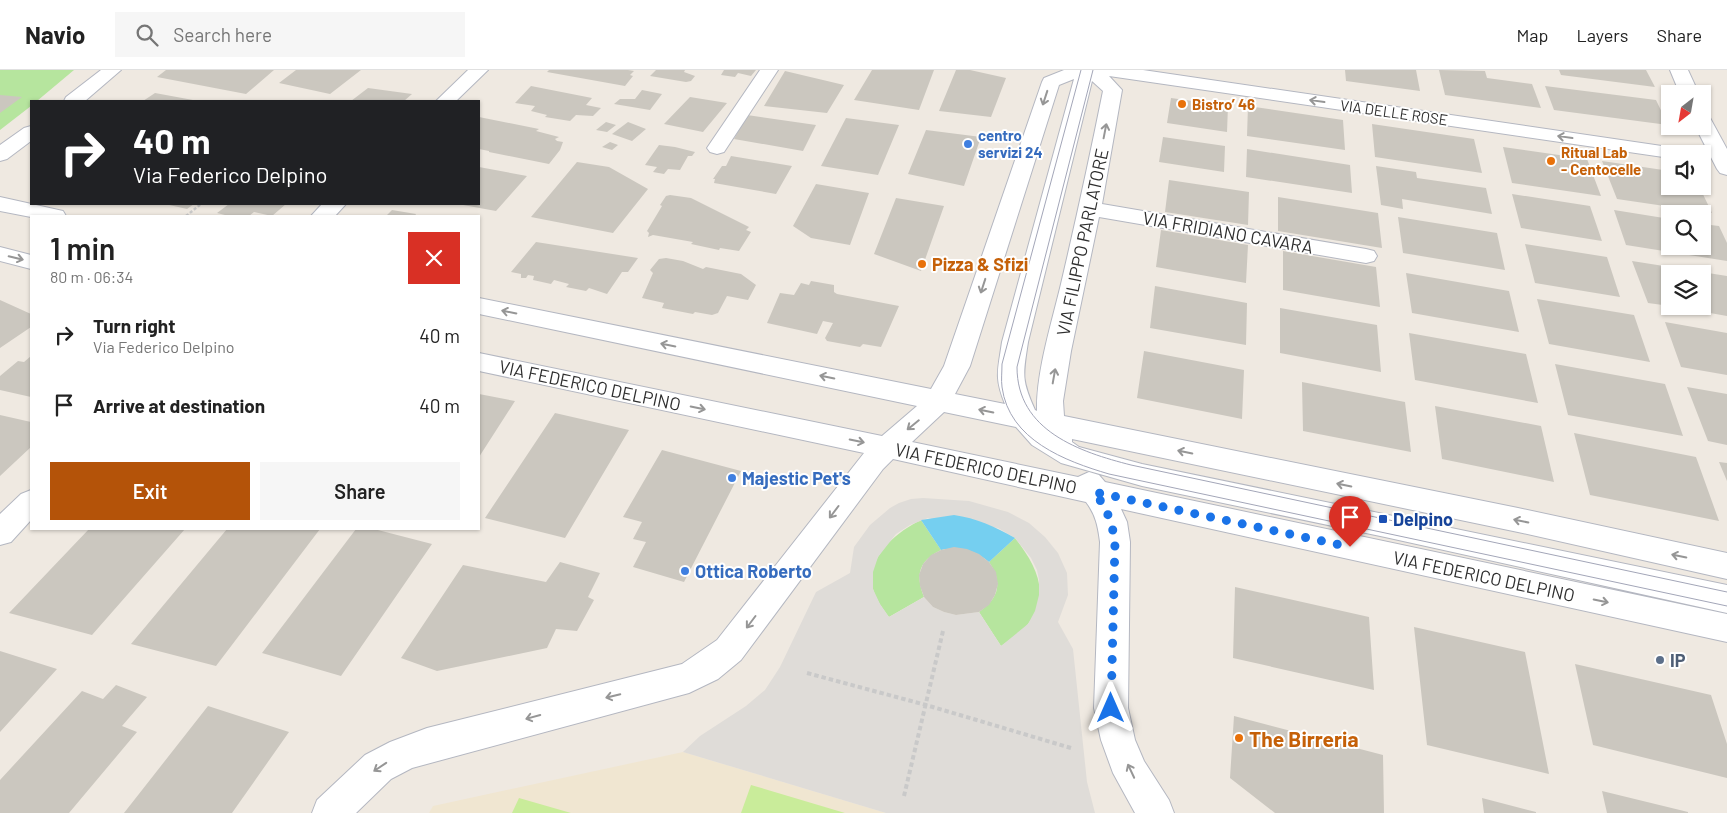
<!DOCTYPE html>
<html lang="en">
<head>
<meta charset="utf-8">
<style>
  body { margin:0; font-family:Barlow,sans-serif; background:#f6f6f6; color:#222; height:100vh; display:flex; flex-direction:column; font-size:19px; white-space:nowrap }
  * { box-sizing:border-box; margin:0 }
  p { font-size:16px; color:#767676 }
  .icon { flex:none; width:28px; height:28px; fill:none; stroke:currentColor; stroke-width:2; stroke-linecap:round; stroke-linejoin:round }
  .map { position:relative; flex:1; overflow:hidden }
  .drawer { position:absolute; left:30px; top:145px; width:450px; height:315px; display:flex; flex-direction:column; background:#fff; border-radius:0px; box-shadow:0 1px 4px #0004 }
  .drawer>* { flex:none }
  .hud { position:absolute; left:30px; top:30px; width:450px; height:105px; border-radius:0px; box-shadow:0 1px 4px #0004; background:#202124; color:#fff; overflow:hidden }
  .needle { width:32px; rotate:211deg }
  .tools { position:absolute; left:1661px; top:15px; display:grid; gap:10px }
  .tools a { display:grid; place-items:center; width:50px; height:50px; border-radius:0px; background:#fff; box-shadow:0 1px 4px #0004; font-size:25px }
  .pin { position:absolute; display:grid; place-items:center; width:42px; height:42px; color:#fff; margin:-51px -21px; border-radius:50% 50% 50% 0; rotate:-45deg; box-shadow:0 0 5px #0007 }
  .pin .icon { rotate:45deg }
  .me { position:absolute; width:55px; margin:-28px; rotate:0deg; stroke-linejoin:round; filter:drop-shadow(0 0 4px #0008) }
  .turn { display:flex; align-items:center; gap:18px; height:105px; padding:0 20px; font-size:22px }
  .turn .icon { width:65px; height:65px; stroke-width:2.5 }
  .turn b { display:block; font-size:35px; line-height:42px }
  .round { display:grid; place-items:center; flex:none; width:52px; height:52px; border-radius:0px; background:#f6f6f6 }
  .headline { display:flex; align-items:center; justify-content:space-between; height:85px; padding:0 20px }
  h1 { font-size:30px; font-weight:600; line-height:38px }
  .cta { display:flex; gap:10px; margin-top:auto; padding:10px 20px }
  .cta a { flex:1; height:58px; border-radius:0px; background:#b45309; color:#fff; font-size:20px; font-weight:600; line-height:58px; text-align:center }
  .cta a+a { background:#f6f6f6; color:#222 }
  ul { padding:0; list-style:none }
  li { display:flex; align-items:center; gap:15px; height:70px; padding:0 20px }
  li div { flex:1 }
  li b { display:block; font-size:19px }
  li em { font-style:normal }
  header { display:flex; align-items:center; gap:30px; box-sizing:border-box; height:70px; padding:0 25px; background:#fff; border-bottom:1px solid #e0e0e0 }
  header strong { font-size:24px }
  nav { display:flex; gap:28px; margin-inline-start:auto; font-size:18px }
  .search { width:350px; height:45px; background:#f6f6f6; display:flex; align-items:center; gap:12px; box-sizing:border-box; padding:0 18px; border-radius:0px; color:#767676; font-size:19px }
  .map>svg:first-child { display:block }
</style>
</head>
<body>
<header>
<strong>Navio</strong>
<div class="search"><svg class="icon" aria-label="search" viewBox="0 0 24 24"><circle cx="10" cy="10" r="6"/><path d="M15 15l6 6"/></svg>Search here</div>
<nav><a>Map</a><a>Layers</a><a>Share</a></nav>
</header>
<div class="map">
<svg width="1727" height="743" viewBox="0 0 1727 743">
  <rect width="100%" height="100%" fill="#efe9e1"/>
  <path fill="#f0e6d1" d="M683 682 886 743H429L433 736Z"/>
  <path fill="#b6e59e" d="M0 0H74L37 31H31V36L0 60Z
    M921 450 941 480C919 491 915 504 924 527L889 547C883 539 876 530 873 519 866 487 895 463 921 450Z
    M1015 468C1035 494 1052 523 1028 554 1021 563 1010 570 1001 576L979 542C999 528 1003 513 989 492Z"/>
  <path fill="#c9ec9a" d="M751 715 845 743H741Z
    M519 728 571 743H512Z"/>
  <path fill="#dfdcd8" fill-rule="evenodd" d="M923 428 969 431 1008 442 1029 453 1045 467 1058 483 1067 503 1068 525 1058 552 1073 579 1087 712 1095 743H886L683 682 700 666 746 636 765 620 780 597 816 522 850 503 854 477 870 455 890 438 899 433 911 429ZM928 448 998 458 1015 468 1031 488 1037 500 1039 510V525L1035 541 1028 554 1001 576 979 542 956 545 944 542 933 537 924 527 889 547 880 534 873 519V502L878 487 896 464 910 455Z"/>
  <path fill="#75cff0" d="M954 445C976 448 996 457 1015 468L989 492C974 480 961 476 941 480L921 450Z"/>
  <path fill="#cbc7bf" d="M166 0H274L246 24 157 7Z
    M296 0H361L330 24 279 13Z
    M549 0H628L634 1 630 5 633 6 625 16 547 2Z
    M656 0H685L684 2 695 6 691 11 686 12 650 6Z
    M724 0H756L751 6 738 3 735 7 721 5Z
    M872 0H934L919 40 854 30Z
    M956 0H970L1006 8 991 47 939 41Z
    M1345 0H1416L1420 21 1346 11Z
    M1439 0 1485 1 1487 8 1532 14 1541 38 1445 25Z
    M1559 0H1646L1655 17 1561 5Z
    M785 1 844 15 827 43 764 36Z
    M531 16 592 28 586 35 601 38 593 46 576 45 570 51 545 47 547 45 531 41 535 36 515 33Z
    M1545 16 1656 30 1668 55 1554 40Z
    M368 18 412 24 404 31H351Z
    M642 20 662 24 650 40 614 34 620 29H635Z
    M155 23 193 30V31H143Z
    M0 25 22 27 0 43Z
    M690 27 727 33 703 62 664 54Z
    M1171 28 1228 36 1227 62 1167 53Z
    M1248 36 1343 50 1345 80 1247 66Z
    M747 45 816 55 803 81 734 69Z
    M479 47 539 59 536 61 559 67 555 69 557 71 563 72 560 80 549 94 489 82V81L479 79Z
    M846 48 899 55 878 105 821 96Z
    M606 52 616 55 607 62 596 60Z
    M628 52 646 59 632 71 612 64Z
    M1372 54 1474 69 1482 103 1375 87Z
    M926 60 981 67 964 116 908 104Z
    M1163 67 1225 76 1224 102 1159 92Z
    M610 72 618 75 612 80 602 77Z
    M659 75 675 77 695 82 692 86H688L680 100 668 99 664 104 653 102 657 97 645 95Z
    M1503 77 1587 89 1601 126 1512 113Z
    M1247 79 1350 95 1352 123 1246 107Z
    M731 86 792 96 776 124 714 113 715 109H713L722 96H726Z
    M1602 91 1670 101V116H1699L1712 143 1617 129Z
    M577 92 609 97 648 119 613 163 531 147Z
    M1376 96 1416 102 1417 108 1486 118 1492 144 1402 129 1403 139 1381 135Z
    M479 97 527 106 496 141 463 135 479 134Z
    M1169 110 1249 122 1248 155 1165 142Z
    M816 114 869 123 850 175 811 168 793 156Z
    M1512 124 1590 136 1602 171 1521 158Z
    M670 125 691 128 749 157 746 160 751 162 739 181 720 178 719 180 691 174 693 172 653 165 648 167 649 163 647 161 662 136 660 135 666 126Z
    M1278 127 1378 143 1382 178 1278 161Z
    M896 128 944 136 921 201 874 184Z
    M165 134H194L187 139Z
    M229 134H286L272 146 254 142 249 146H229L217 143Z
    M392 140 416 144 415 146H386Z
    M1614 140 1670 149V176H1702V154L1719 156 1727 173V191L1626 175Z
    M1398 147 1497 163 1505 200 1403 183Z
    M1161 160 1248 175 1246 213 1156 197Z
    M536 172 638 188 628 202H622L607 224 589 218 586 221 566 217 569 214 554 210 551 214 533 210 534 206 528 205 526 208H521V204L511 202Z
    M1525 174 1607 187 1620 227 1535 213Z
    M1283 181 1376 197 1380 237 1283 220Z
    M666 188 683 191 703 199 706 197 741 204 756 215 748 230 727 226 718 243 712 245 695 242 693 244 662 238 664 233 642 228 653 203 650 200 659 189Z
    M1632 191 1727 206V246L1676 237 1702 236V204H1670V236L1648 233Z
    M1406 203 1509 221 1519 262 1412 243Z
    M811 211 834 215V222L837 224 899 236 881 277 863 274 860 277 827 271 825 268 833 253 823 251 817 264 767 253 780 223 794 225 801 213 809 215Z
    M1155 216 1247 233 1246 275 1150 258Z
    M1537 229 1634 245 1650 292 1549 274Z
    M0 230 31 244V257L0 278Z
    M1280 238 1377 255 1381 302 1280 283Z
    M1665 252 1727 263V305L1681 297Z
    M1409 263 1526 284 1538 333 1415 310Z
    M1144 281 1244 300 1242 349 1137 328Z
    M31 286V327L0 320V306L18 291 24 292Z
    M1555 294 1665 314 1683 366 1568 345Z
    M1302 312 1405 332 1411 382 1303 361Z
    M1687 317 1727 324V375L1708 371Z
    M479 324 515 331 479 387Z
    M1435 336 1541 356 1554 412 1442 389Z
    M555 343 629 360 565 468 485 448Z
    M0 345 31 352V377L0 406Z
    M1574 363 1696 387 1719 451 1590 425Z
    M662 380 741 401 684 512 633 497 646 472 633 469 642 452 623 447Z
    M1719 392 1727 393V411Z
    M89 459H185L92 565 9 543Z
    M227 459H320L216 596 131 574Z
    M356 459H374L432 474 341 606 262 583Z
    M954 477 967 479 979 484 989 492 996 502 998 514 995 525 989 535 979 542 956 545 944 542 933 537 924 527 920 516 919 505 923 494 931 485 941 480Z
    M560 492 600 503 588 527 594 530 577 561 556 559 547 578 437 601 401 588 463 495 546 512Z
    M1235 517 1369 547 1374 620 1233 588Z
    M1414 557 1525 582 1549 704 1427 675Z
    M0 581 57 599 0 662Z
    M1575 594 1711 625 1727 674V708L1593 675Z
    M116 615 147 627 122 656 137 662 69 743H0V710L82 621 103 629Z
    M208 636 289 662 232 743H124Z
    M1234 646 1383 685 1384 743H1275L1230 708Z
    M1602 721 1688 742V743H1607Z
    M1482 728 1536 742V743H1484Z"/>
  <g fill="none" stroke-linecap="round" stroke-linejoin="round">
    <defs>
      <path id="minor" d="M101 0H121L85 31H64L66 27Z
        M468 0H488L456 31H436Z
        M760 0H778L724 82 717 84 710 82 707 78Z
        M1064 0H1143L1689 80 1692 84H1670V88L1109 6 1122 20 1102 134 1366 179 1374 181 1377 186 1374 191 1366 193 1099 147 1071 281 1063 331 1064 346 1518 438 1727 483V509L1518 462 1072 369V372L1079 377 1142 394 1727 515V543L1385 467 1142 416 1061 393 1032 375 1016 357 944 342 912 372 1078 407 1089 402 1099 405 1105 412 1727 544V572L1121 439 1127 452 1130 472 1128 638 1135 670 1144 691 1169 730 1174 743H1135L1113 703 1101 670 1094 638 1100 472C1098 457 1096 445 1086 432L893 389 883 399 741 590 718 609 689 623 412 698 391 709 356 743H312L317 730 365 685 390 672 427 658 682 594 717 570 864 383 479 301V283L882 366 917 336 479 244V228L931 319 944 296 1042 12 1044 8ZM1074 9 1002 272C998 300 994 307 1005 334L955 324 970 296 1059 15ZM1092 11 1103 21C1090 86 1076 150 1061 214 1052 252 1036 302 1037 341L1035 340C1021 309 1023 305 1028 272Z
        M1670 0H1688L1699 24H1680Z
        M1702 44 1709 46 1727 79V105L1720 103 1717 99 1695 56H1702Z
        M31 56V71L7 89 0 91V75L24 58Z
        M0 127 63 141 66 146 31 147 0 141Z
        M322 134H346L335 146H311Z
        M0 177 31 185V199L0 191Z
        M31 420V450L11 472 0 475V444L21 424Z"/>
    </defs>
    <use href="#minor" stroke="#b4b7c1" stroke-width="2"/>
    <path stroke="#c9c9c9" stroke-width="2.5" stroke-dasharray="3 2" stroke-linecap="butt" d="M186 146 201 134"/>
    <path stroke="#c9c9c9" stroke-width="4" stroke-dasharray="4.5 3" stroke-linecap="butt" d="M807 603 926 635 1071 678
      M904 726 943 561"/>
    <use href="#minor" fill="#fff" fill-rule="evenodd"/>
    <path stroke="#a3a6b8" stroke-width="1" d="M1081 0 1002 294C1002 302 1001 310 1002 317 1009 370 1065 391 1109 404L1727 536
      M1093 0 1017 297C1017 361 1080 382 1131 395L1727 522"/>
  </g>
  <defs><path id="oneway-shaft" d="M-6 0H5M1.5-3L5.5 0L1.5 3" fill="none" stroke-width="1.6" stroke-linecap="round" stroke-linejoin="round" transform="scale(1.25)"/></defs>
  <g stroke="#969696">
    <use href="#oneway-shaft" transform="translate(1045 28) rotate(108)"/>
    <use href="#oneway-shaft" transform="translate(1317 31) rotate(-172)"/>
    <use href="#oneway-shaft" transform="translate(1105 61) rotate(-79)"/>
    <use href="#oneway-shaft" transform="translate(1565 67) rotate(-172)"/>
    <use href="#oneway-shaft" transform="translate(16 188) rotate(13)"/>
    <use href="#oneway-shaft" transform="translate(983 216) rotate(108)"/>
    <use href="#oneway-shaft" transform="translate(509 242) rotate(-169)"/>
    <use href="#oneway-shaft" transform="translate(668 275) rotate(-169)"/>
    <use href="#oneway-shaft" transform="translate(1054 306) rotate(-80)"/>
    <use href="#oneway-shaft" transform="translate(827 307) rotate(-168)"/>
    <use href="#oneway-shaft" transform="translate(698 338) rotate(12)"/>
    <use href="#oneway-shaft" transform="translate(986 341) rotate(-168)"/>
    <use href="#oneway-shaft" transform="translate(913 355) rotate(141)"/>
    <use href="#oneway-shaft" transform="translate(857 371) rotate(12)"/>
    <use href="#oneway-shaft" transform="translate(1185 382) rotate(-168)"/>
    <use href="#oneway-shaft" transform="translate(1344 415) rotate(-168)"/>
    <use href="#oneway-shaft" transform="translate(834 442) rotate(127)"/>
    <use href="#oneway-shaft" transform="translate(1521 451) rotate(-168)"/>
    <use href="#oneway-shaft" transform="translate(1679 486) rotate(-168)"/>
    <use href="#oneway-shaft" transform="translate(1601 531) rotate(12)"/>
    <use href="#oneway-shaft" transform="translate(751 552) rotate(127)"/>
    <use href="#oneway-shaft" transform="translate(613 626) rotate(166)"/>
    <use href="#oneway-shaft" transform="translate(533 647) rotate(165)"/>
    <use href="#oneway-shaft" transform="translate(380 697) rotate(146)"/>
    <use href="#oneway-shaft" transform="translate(1131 701) rotate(-115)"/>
  </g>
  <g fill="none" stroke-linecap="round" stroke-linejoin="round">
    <path stroke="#1a73e8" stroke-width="9" stroke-dasharray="0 16.2" d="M1111 638 1115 472C1112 452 1107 438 1094 422L1350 477"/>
  </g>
  <g fill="#e8710a" stroke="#fff" stroke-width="2">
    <circle cx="1182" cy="34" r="5"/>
    <circle cx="1551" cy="91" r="5"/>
    <circle cx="922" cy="194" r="5"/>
    <circle cx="1239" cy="668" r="5"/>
  </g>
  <g fill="#3f7fe0" stroke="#fff" stroke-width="2">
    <circle cx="968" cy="74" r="5"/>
    <circle cx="732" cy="408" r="5"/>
    <circle cx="685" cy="501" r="5"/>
  </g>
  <rect fill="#1a4fb4" stroke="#fff" stroke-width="2" x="1378" y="444" width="10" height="10" rx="2.5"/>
  <circle fill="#5c6f8a" stroke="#fff" stroke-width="2" cx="1660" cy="590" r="5"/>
  <g text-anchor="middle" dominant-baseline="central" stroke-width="4" stroke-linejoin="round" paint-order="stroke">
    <g font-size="15" font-weight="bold" fill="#c56008" stroke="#fff" text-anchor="start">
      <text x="1192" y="34">Bistro’ 46</text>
      <text x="1561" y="82">Ritual Lab<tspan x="1561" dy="17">- Centocelle</tspan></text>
    </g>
    <g font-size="15" fill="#2e2e2e" stroke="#fff">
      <text transform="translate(1394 42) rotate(8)">VIA DELLE ROSE</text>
    </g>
    <g font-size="15" font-weight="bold" fill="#366cbe" stroke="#fff" text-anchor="start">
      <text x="978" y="65">centro<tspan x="978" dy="17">servizi 24</tspan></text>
    </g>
    <g font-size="18" fill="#2e2e2e" stroke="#fff">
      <text transform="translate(1228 162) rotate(10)">VIA FRIDIANO CAVARA</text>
      <text transform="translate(1082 172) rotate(-78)">VIA FILIPPO PARLATORE</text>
      <text transform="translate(590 315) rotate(12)">VIA FEDERICO DELPINO</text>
      <text transform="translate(986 398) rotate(12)">VIA FEDERICO DELPINO</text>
      <text transform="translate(1484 506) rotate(12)">VIA FEDERICO DELPINO</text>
    </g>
    <g font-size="18" font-weight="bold" fill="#c56008" stroke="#fff" text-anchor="start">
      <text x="932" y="194">Pizza &amp; Sfizi</text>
    </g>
    <g font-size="18" font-weight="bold" fill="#366cbe" stroke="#fff" text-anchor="start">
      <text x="742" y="408">Majestic Pet's</text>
      <text x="695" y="501">Ottica Roberto</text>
    </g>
    <g font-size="18" font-weight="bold" fill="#164399" stroke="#fff" text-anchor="start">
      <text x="1393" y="449">Delpino</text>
    </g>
    <g font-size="18" font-weight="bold" fill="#4e5e75" stroke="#fff" text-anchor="start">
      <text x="1670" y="590">IP</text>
    </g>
    <g font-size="21" font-weight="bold" fill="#c56008" stroke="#fff" text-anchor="start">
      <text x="1249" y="668">The Birreria</text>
    </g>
  </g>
</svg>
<div class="tools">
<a><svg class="needle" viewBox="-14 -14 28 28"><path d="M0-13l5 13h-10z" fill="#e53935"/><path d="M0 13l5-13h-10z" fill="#767676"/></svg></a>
<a><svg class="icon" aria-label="sound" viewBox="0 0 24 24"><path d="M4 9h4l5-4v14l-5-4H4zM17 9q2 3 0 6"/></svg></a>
<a><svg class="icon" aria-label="search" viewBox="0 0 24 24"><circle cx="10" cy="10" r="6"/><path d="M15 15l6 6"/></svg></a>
<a><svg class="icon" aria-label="layers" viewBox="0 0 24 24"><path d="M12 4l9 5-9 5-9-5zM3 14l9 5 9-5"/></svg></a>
</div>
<div class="pin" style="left:1350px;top:477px;background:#d93025"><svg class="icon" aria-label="arrive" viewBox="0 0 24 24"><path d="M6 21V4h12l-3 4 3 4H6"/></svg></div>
<svg class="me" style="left:1111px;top:638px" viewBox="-20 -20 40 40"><path d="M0-17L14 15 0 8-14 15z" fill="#1a73e8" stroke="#fff" stroke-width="4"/></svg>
<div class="hud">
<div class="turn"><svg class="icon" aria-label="right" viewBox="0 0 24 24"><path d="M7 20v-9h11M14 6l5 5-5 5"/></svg><div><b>40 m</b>Via Federico Delpino</div></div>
</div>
<section class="drawer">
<div class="headline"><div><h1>1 min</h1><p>80 m · 06:34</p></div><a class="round" style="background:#d93025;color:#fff"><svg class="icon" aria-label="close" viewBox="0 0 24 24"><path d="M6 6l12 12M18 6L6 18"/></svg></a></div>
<ul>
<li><svg class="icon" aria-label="right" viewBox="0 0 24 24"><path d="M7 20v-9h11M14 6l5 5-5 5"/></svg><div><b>Turn right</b><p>Via Federico Delpino</p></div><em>40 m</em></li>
<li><svg class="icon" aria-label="arrive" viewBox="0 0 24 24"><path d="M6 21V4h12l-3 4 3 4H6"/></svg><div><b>Arrive at destination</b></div><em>40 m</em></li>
</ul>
<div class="cta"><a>Exit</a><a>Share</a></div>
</section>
</div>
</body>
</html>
